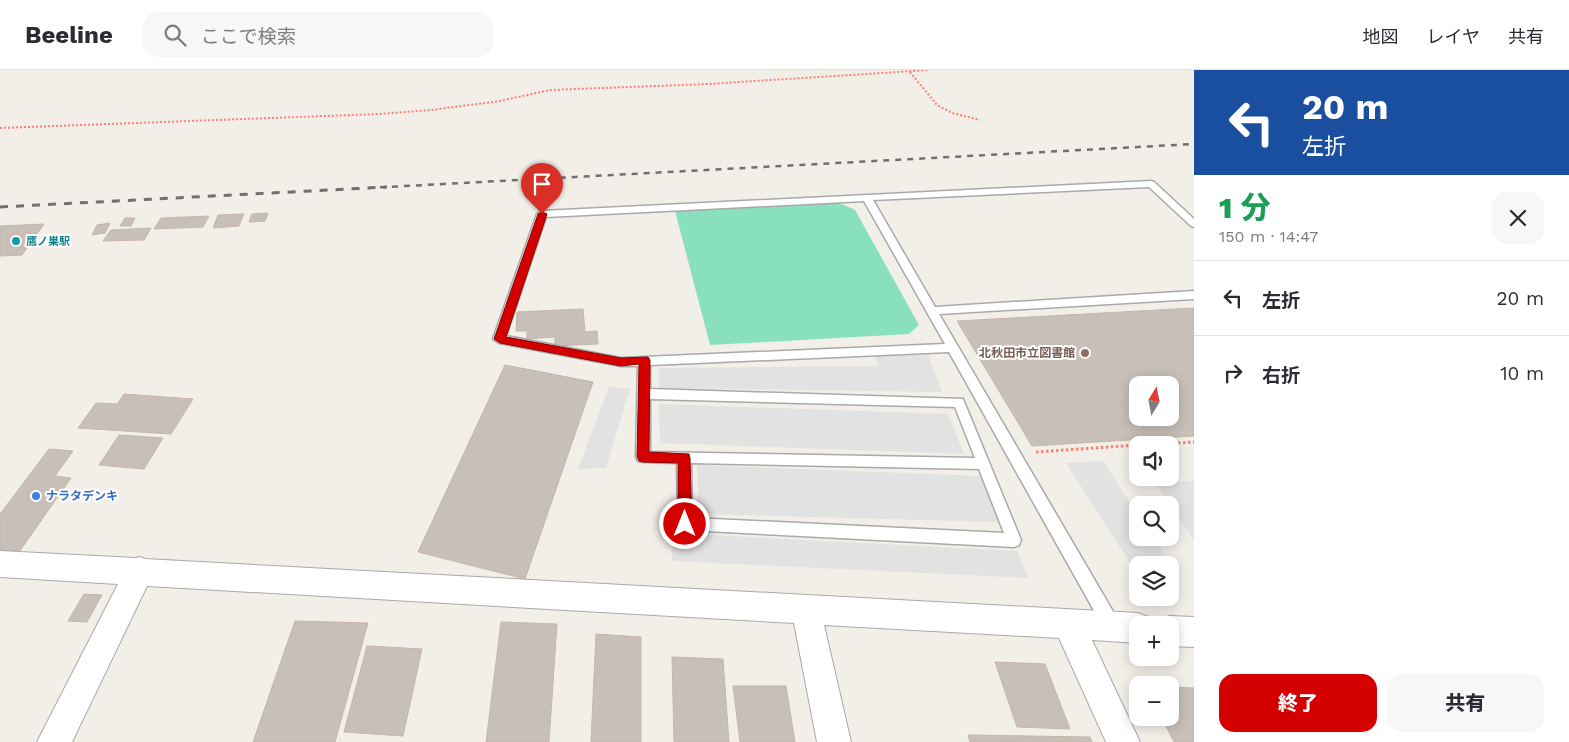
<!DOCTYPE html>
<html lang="ja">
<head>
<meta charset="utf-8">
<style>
  body { margin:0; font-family:"Work Sans","Noto Sans JP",sans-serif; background:#f7f7f7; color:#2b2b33; height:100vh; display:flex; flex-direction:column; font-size:19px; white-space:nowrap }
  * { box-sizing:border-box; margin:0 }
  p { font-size:16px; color:#7c7c81 }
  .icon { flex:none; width:28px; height:28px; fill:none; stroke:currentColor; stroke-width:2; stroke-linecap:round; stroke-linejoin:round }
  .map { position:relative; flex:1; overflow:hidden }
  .drawer { display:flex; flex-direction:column; background:#fff; width:375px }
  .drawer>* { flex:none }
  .guide { background:#1a4fa0; color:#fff; overflow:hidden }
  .needle { width:32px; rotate:10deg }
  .controls { position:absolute; left:1129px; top:306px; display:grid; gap:10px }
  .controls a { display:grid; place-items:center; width:50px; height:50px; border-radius:10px; background:#fff; box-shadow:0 2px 12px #0003; font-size:25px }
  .pin { position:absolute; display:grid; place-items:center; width:42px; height:42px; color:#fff; margin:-51px -21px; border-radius:50% 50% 50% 0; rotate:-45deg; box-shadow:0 0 5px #0007 }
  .pin .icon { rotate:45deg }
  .me { position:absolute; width:55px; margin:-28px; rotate:0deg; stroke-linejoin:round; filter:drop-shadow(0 0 4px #0008) }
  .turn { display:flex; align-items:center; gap:18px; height:105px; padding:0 25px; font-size:22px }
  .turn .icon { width:65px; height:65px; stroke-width:2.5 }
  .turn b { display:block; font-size:35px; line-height:42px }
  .round { display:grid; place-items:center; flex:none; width:52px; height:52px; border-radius:15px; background:#f7f7f7 }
  .head { display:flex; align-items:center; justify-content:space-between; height:85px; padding:0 25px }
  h1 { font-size:30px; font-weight:800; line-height:38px; color:#1e9e55 }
  .button { display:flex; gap:10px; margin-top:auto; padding:10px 25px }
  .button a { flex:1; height:58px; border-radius:15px; background:#d40000; color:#fff; font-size:20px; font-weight:800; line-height:58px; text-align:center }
  .button a+a { background:#f7f7f7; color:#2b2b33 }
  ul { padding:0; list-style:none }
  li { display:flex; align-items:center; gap:15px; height:75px; padding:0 25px; border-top:1px solid #e1e1e2 }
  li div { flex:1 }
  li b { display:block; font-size:19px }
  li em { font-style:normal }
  header { display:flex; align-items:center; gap:30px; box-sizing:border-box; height:70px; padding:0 25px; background:#fff; border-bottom:1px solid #e1e1e2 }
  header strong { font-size:24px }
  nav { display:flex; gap:28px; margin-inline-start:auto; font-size:18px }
  .search { width:350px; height:45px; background:#f7f7f7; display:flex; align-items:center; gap:12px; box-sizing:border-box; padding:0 18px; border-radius:15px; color:#7c7c81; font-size:19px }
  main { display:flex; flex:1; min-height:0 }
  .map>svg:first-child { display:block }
</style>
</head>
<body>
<header>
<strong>Beeline</strong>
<div class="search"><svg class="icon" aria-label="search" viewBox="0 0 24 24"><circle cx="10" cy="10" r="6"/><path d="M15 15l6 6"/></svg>ここで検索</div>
<nav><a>地図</a><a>レイヤ</a><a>共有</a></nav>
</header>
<main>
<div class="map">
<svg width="1194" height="672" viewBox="0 0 1194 672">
  <rect width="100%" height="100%" fill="#f2efe9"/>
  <path fill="#88e0be" d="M839 133 855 140 919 255 909 264 710 275 675 141Z"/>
  <path fill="#e2e2e2" d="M928 285 942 322 659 318V298L878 296 875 286Z
    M609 317 630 318 606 398 578 399Z
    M659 334 948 344 964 384 660 373Z
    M1103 391 1137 443 1138 468H1154L1171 494 1132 496 1066 393Z
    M697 395 982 406 999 452 699 444Z
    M1194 411V470L1155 413Z
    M673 463 1017 481 1028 508 672 491Z"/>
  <path fill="#c7bfb8" stroke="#c4b6ab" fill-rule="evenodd" d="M268 143 265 151 249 152 252 144Z
    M244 144 239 156 213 158 218 145Z
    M209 146 203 157 154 159 161 148Z
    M125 148H135L131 156H120Z
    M110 153 105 163 92 165 97 155Z
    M44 154 22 185 0 186V156Z
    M151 158 144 170 103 171 111 160Z
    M1194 238V366L1032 376 957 251ZM1138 315H1170V348H1138Z
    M583 239 585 262 597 261 598 274 555 276V267L527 269V261H516L517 242Z
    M505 295 593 312 525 509 418 482Z
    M124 324 193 329 171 364 78 358 96 333 117 334Z
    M119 365 163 368 144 399 99 395Z
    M49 379 73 381 55 406 71 408 17 485 0 484V444Z
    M84 524 102 525 87 552 68 551Z
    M295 551 368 553 335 672H253Z
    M501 552 557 554 549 672H486Z
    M596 564 641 567V672H591Z
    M367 576 422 579 403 666 344 662Z
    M672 587 723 589 729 672H674Z
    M995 592 1045 594 1070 659 1017 657Z
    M733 616H786L795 672H740Z
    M1170 617 1194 618V672H1174L1162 648H1170Z
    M968 665 1090 667 1092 672H970Z"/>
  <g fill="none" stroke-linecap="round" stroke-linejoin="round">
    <defs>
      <path id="service" d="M1151 111 1154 112 1194 149V157L1191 156 1149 117 873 130 935 237 1194 221V229L939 244 1118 550 1120 556 1118 562 1112 564 1106 562 949 282 650 295V319L963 329 1021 470 1019 475 1014 477 685 460 680 459 678 454 677 393 643 392 638 391 636 387 638 296H621L499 273 493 269 537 144 542 141ZM864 131 945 274 621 288 506 266 546 147ZM650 329 955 337 975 388 650 382ZM691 393 979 399 1004 463 692 448Z"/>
      <path id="minor" d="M0 481 136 488 140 487 145 489 1138 543 1149 547 1152 555H1138V573L1092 570 1140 672H1106L1059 568 824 555 851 672H817L794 553 147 516 72 672H37L118 514 0 507Z
        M1170 546 1194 547V577L1170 576V555H1157L1159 550Z"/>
    </defs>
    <use href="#service" stroke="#a9a9a9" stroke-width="3"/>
    <use href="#minor" stroke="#a9a9a9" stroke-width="2"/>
    <path stroke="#fa8072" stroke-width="2" stroke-dasharray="2 2" stroke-linecap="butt" d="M910 2 937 35 952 43 980 50
      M0 58 379 44 431 40 500 31 550 20 708 14 929 0"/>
    <path stroke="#fa8072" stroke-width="3" stroke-dasharray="2.5 2.5" stroke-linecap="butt" d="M1143 375 1194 372
      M1036 382 1138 375"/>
    <use href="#service" fill="#fff" fill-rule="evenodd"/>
    <use href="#minor" fill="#fff" fill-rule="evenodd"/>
    <path stroke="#707070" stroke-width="2.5" stroke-dasharray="6 6" stroke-linecap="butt" d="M368 118 1194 74"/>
    <path stroke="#707070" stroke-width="3" stroke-dasharray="8 8" stroke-linecap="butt" d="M0 137 387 117"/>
  </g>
  <path fill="#d40000" stroke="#8a0000" d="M542 142 547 144 506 267 621 288 648 287 650 290 649 382 689 384 690 388 692 454 690 458 685 460 680 458 678 454V393L643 392 639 391 637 387 639 294 621 296 500 273 494 269 538 144Z"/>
  <circle fill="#0f9aa8" stroke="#fff" stroke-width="2" cx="16" cy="171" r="5"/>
  <circle fill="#8d6e63" stroke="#fff" stroke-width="2" cx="1085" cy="283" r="5"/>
  <circle fill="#3f7fe0" stroke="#fff" stroke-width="2" cx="36" cy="426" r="5"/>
  <g text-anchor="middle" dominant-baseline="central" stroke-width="4" stroke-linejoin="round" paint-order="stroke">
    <g font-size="11" font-weight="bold" fill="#0d838f" stroke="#fff" text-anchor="start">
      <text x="26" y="171">鷹ノ巣駅</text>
    </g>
    <g font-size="12" font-weight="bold" fill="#785e54" stroke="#fff" text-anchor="end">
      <text x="1075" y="283">北秋田市立図書館</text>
    </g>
    <g font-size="12" font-weight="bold" fill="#366cbe" stroke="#fff" text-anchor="start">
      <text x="46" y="426">ナラタデンキ</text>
    </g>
  </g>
</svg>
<div class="controls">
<a><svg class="needle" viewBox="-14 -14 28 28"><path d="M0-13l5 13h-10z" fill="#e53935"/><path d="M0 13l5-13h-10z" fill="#7c7c81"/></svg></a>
<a><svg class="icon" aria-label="sound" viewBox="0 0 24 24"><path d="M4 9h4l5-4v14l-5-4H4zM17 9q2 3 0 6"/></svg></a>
<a><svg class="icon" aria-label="search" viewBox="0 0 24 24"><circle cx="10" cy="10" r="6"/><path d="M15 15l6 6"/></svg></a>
<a><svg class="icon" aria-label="layers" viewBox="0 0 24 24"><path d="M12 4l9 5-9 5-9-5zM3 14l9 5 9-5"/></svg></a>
<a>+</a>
<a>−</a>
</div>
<div class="pin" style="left:542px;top:144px;background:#d93025"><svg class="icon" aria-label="arrive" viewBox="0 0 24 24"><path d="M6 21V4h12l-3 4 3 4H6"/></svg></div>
<svg class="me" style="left:685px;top:454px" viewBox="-20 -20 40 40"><circle r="17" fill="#d40000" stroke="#fff" stroke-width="3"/><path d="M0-11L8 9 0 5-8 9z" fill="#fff"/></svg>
</div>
<section class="drawer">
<div class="guide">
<div class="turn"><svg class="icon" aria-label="left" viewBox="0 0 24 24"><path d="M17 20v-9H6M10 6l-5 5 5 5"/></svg><div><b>20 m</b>左折</div></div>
</div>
<div class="head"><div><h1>1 分</h1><p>150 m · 14:47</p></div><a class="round"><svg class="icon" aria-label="close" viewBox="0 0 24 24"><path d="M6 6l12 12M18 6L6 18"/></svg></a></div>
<ul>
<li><svg class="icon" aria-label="left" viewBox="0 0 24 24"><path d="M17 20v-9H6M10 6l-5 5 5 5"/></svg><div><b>左折</b></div><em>20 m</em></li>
<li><svg class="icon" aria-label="right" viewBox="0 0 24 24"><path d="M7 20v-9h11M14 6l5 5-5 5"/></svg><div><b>右折</b></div><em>10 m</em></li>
</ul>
<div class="button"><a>終了</a><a>共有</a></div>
</section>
</main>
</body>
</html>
